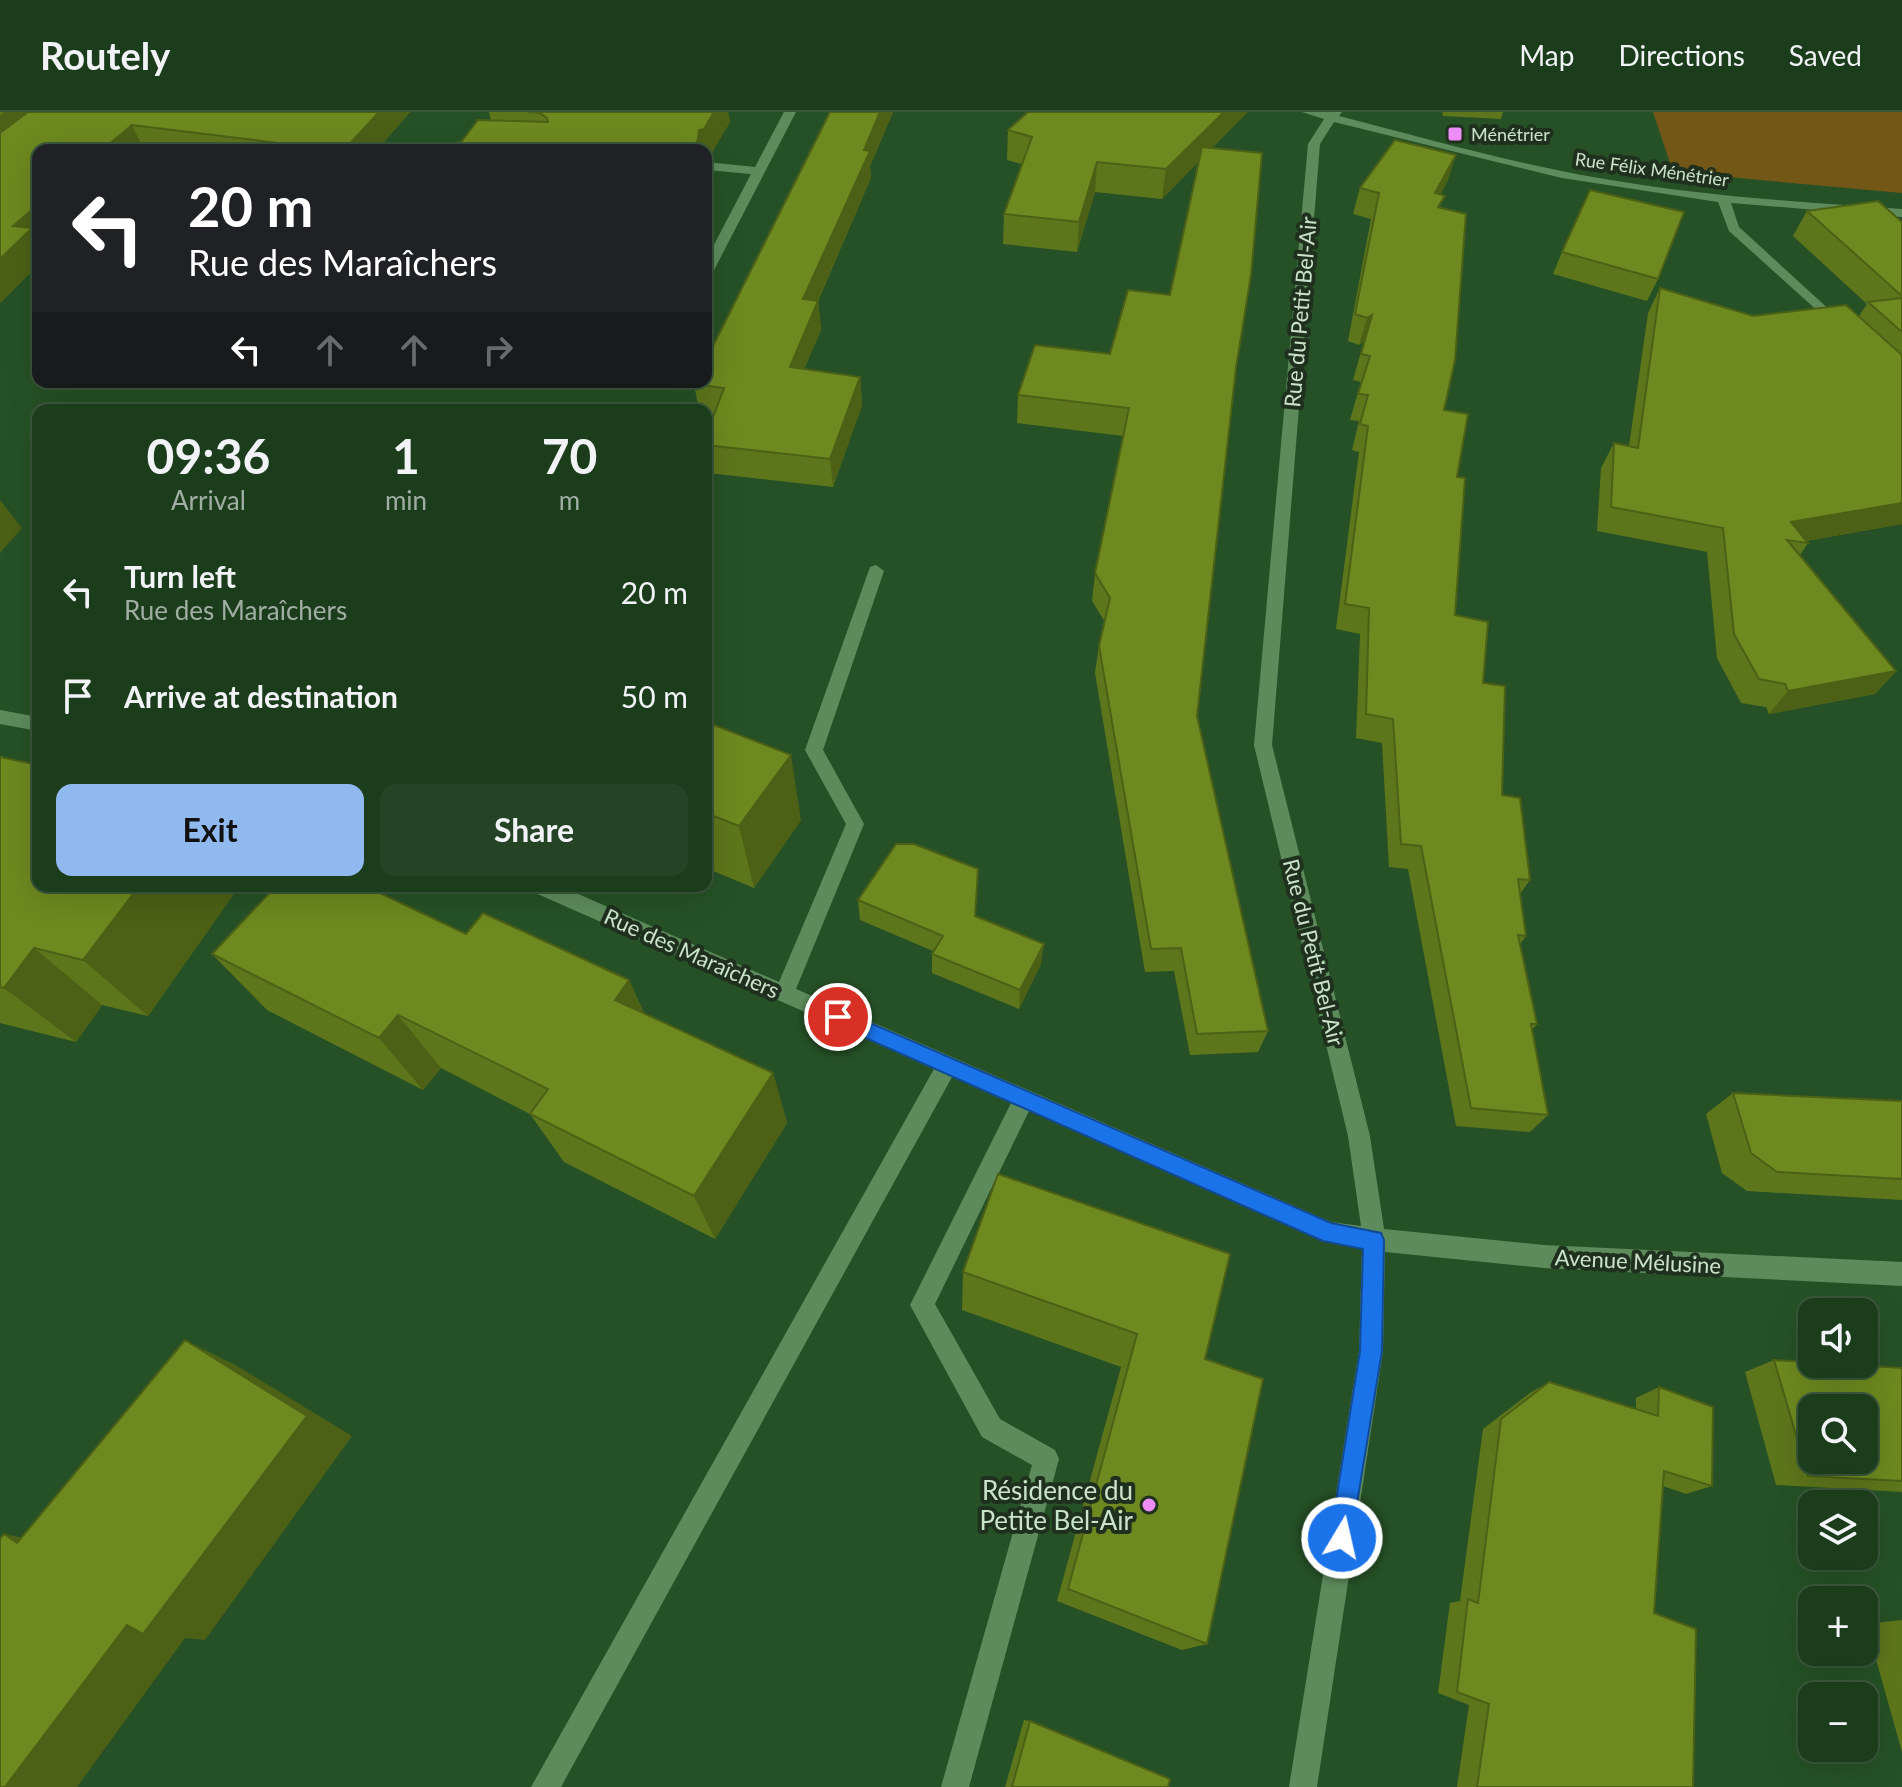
<!DOCTYPE html>
<html lang="en">
<head>
<meta charset="utf-8">
<style>
  body { margin:0; font-family:Lato,sans-serif; background:#254425; color:#f1f3f6; height:100vh; display:flex; flex-direction:column; font-size:30px; white-space:nowrap }
  * { box-sizing:border-box; margin:0 }
  p { font-size:26px; color:#a0aea3 }
  .icon { flex:none; width:44px; height:44px; fill:none; stroke:currentColor; stroke-width:2; stroke-linecap:round; stroke-linejoin:round }
  .map { position:relative; flex:1; overflow:hidden }
  .panel { position:absolute; left:32px; top:292px; width:680px; height:488px; display:flex; flex-direction:column; background:#1c3d1c; border-radius:16px; box-shadow:0 8px 32px #0002,0 0 0 2px #3a563b }
  .panel>* { flex:none }
  .banner { position:absolute; left:32px; top:32px; width:680px; height:244px; border-radius:16px; box-shadow:0 8px 32px #0002,0 0 0 2px #3a563b; background:#202124; color:#fff; overflow:hidden }
  .tools { position:absolute; left:1798px; top:1186px; display:grid; gap:16px }
  .tools a { display:grid; place-items:center; width:80px; height:80px; border-radius:16px; background:#1c3d1c; box-shadow:0 8px 32px #0002,0 0 0 2px #3a563b; font-size:40px }
  .pin { position:absolute; display:grid; place-items:center; width:68px; height:68px; color:#fff; margin:-34px; border:4px solid #fff; border-radius:50%; box-shadow:0 2px 8px #0007 }
  .me { position:absolute; width:88px; margin:-44px; rotate:9deg; stroke-linejoin:round; filter:drop-shadow(0 0 6px #0008) }
  .turn { display:flex; align-items:center; gap:28px; height:168px; padding:0 24px; font-size:36px }
  .turn .icon { width:104px; height:104px; stroke-width:2.5 }
  .turn b { display:block; font-size:56px; line-height:68px }
  .lanes { display:flex; align-items:center; height:76px; padding:0 24px; background:#0003; justify-content:center; gap:40px; direction:ltr }
  .lanes .off { opacity:.35 }
  .eta { display:flex; justify-content:space-evenly; align-items:center; height:136px; text-align:center }
  .eta b { font-size:48px; font-weight:700; line-height:56px }
  .action { display:flex; gap:16px; margin-top:auto; padding:16px 24px }
  .action a { flex:1; height:92px; border-radius:16px; background:#90b9f0; color:#111; font-size:32px; font-weight:700; line-height:92px; text-align:center }
  .action a+a { background:#254425; color:#f1f3f6 }
  ul { padding:0; list-style:none }
  li { display:flex; align-items:center; gap:24px; height:104px; padding:0 24px }
  li div { flex:1 }
  li b { display:block; font-size:30px }
  li em { font-style:normal }
  header { display:flex; align-items:center; gap:48px; box-sizing:border-box; height:112px; padding:0 40px; background:#1c3d1c; border-bottom:2px solid #3a563b }
  header strong { font-size:38px }
  nav { display:flex; gap:44px; margin-inline-start:auto; font-size:28px }
  .map>svg:first-child { display:block }
</style>
</head>
<body>
<header>
<strong>Routely</strong>
<nav><a>Map</a><a>Directions</a><a>Saved</a></nav>
</header>
<div class="map">
<svg width="1902" height="1675" viewBox="0 0 1902 1675">
  <rect width="100%" height="100%" fill="#265126"/>
  <path fill="#735717" d="M1653 0H1902V81L1673 60Z"/>
  <g fill="none" stroke-linecap="round" stroke-linejoin="round">
    <path fill="#5e8b5c" fill-rule="evenodd" d="M784 0H796L713 160 706 164V148L751 62 706 58V50L755 55Z
      M1302 0H1342L1339 4C1425 26 1511 51 1599 66 1699 84 1801 90 1902 97V105L1731 91 1739 115 1845 212 1847 215 1840 219 1729 119 1718 90 1562 66 1334 10 1320 32 1272 633 1370 1024 1384 1117 1544 1133 1902 1150V1174L1544 1156 1385 1140 1383 1239 1317 1675H1289L1359 1239 1362 1137 1322 1129 1029 999 935 1192 1000 1307 1055 1338 1059 1347 969 1675H941L1032 1353 982 1325 910 1193 1011 991 952 965 561 1675H531L934 957 533 780 530 774H560L779 870 846 712 805 638 870 455 876 453 884 459 823 638 864 712 796 877 1331 1110 1361 1114 1348 1024 1254 633 1308 32 1324 7Z
      M487 28 491 30V34L433 38 454 30Z
      M0 598 38 605V619L0 612Z"/>
  </g>
  <path fill="#5e761b" d="M0 0H410L377 38H38V153L0 191Z
    M489 0H728L730 10 708 47 706 48V38L491 9Z
    M830 0H893L870 54 871 66 818 189 821 218 804 257 860 265 862 293 833 375 708 361 706 351V324L714 302 706 301V298H699L694 272Z
    M1442 0H1503L1501 7 1443 4Z
    M1008 18 1213 36 1236 256 1197 604 1268 919 1258 940 1190 943 1174 859 1145 860 1095 561 1099 534 1105 510 1092 489 1095 461 1123 324 1017 311 1018 283 1110 242 1170 183 1198 50 1162 87 1095 80 1077 140 1003 132 1004 102 1022 52 1007 48Z
    M1448 68 1440 83 1444 298 1457 365 1455 503 1483 571 1502 683 1530 768 1520 782 1526 824 1520 832 1537 912 1532 918 1548 1003 1530 1020 1456 1014 1408 757 1389 755 1382 631 1356 626 1360 522 1336 517 1359 340 1352 338 1359 309 1350 308 1361 270 1353 268 1364 229 1359 233 1348 229 1371 107 1353 102 1360 76Z
    M1807 99 1902 110V412L1806 429 1808 431 1800 443 1896 559 1875 582 1769 602 1766 595 1741 591 1717 546 1707 440 1597 419 1601 356 1614 331 1629 334 1648 201 1660 176 1753 204H1859L1867 192 1793 124Z
    M1562 140 1658 167 1647 189 1553 162Z
    M706 610 801 708 754 776 706 756Z
    M0 645 233 783 148 904 102 893 76 930 0 911Z
    M858 788 976 804 1041 852 1019 897 932 861V842L933 839 860 808Z
    M466 822 629 868 644 901 773 961 787 1011 715 1127 564 1050 530 1002 441 956 423 978 267 898 212 842Z
    M1733 981 1902 989V1088L1747 1079 1722 1061 1706 1002Z
    M998 1062 1205 1247 1207 1532 1182 1538 1057 1489 1121 1255 962 1198 963 1160Z
    M1774 1248 1902 1256V1380L1776 1373 1745 1260Z
    M1549 1270 1636 1297V1286L1659 1275 1712 1374 1686 1382 1663 1374 1654 1501 1693 1675H1457L1469 1593 1438 1581 1450 1491 1460 1489 1483 1317 1530 1281Z
    M1902 1508V1640L1866 1512Z
    M1024 1608 1030 1609 1168 1675H1005Z"/>
  <path fill="#4c6016" d="M4 0H45L0 41V3Z
    M379 0H410L377 38H344Z
    M714 0H728L730 10 708 47 706 48V38H692L699 18Z
    M880 0H893L870 54 871 66 806 215 803 187Z
    M1224 0H1248L1162 87 1166 57Z
    M132 13 144 38H102Z
    M1456 43 1448 68 1427 107 1435 81Z
    M1097 50 1095 80 1077 140 1079 110Z
    M38 93V153L0 191V147L13 114Z
    M818 189 821 218 793 283 790 255Z
    M1372 203 1364 229 1359 233 1367 206Z
    M860 265 862 293 833 375 830 347Z
    M0 388 22 416 0 441Z
    M1902 391V412L1800 430 1791 410Z
    M1896 559 1875 582 1769 602 1788 579Z
    M791 643 801 708 754 776 739 714Z
    M139 774H225L233 783 148 904 83 848Z
    M1044 832 1041 852 1019 897 1020 878Z
    M34 836 102 893 76 930 4 876Z
    M629 868 653 923 615 888Z
    M398 903 441 956 423 978 379 926Z
    M773 961 787 1011 715 1127 694 1084Z
    M185 1228 237 1254 352 1324 205 1528 185 1526 77 1675H5L127 1513Z
    M4 1422 74 1436 17 1431Z"/>
  <path fill="#6d891f" stroke="#4c6016" stroke-width="2" fill-rule="evenodd" d="M28 0H379L344 38H271L278 31 132 13 102 38H38V93L13 114 32 116 0 147V21Z
    M528 0H714L704 17 699 18 698 27 692 38H455L478 8 548 10 547 6 540 1Z
    M830 0H880L864 38 870 39 803 187 818 189 790 255 860 265 830 347 706 333V324L724 276 694 272 695 270H706V248Z
    M1028 0H1224L1166 57 1097 50 1079 110 1004 102 1032 25 1008 18Z
    M1395 28 1456 43 1435 81 1445 84 1438 95 1466 102 1455 248 1444 298 1468 302 1457 365 1465 366 1455 503 1488 510 1483 571 1505 574 1502 683 1520 686 1530 768 1518 767 1526 824 1518 823 1537 912H1531L1548 1003 1471 996 1421 734 1401 732 1393 607 1366 602 1369 496 1345 492 1368 314 1360 312 1368 283 1358 282 1370 244 1361 242 1372 203 1367 206 1355 202 1379 81 1360 76Z
    M1202 35 1262 41 1251 163 1236 256 1197 604 1268 919 1197 922 1181 836 1151 837 1099 534 1110 486 1095 461 1129 296 1018 283 1035 233 1110 242 1128 178 1170 183Z
    M1590 78 1684 100 1658 167 1562 140Z
    M1878 89 1902 110V184L1807 99Z
    M1660 176 1753 204 1846 193 1902 243V391L1791 410 1808 431 1787 428 1896 559 1788 579 1785 572 1759 567 1734 522 1723 416 1611 395 1614 331 1638 336Z
    M1902 186V220L1868 190Z
    M706 610 791 643 739 714 706 701Z
    M0 645 38 653V774H139L83 848 34 836 4 876 0 875Z
    M896 732H914L978 757 975 804 1044 832 1020 878 932 842 943 824 858 788Z
    M276 774H365L466 822 483 801 629 868 615 888 773 961 694 1084 530 1002 548 977 398 903 379 926 212 842Z
    M1733 981 1902 989V1067L1777 1060 1751 1041Z
    M998 1062 1230 1142 1205 1247 1263 1267 1207 1532 1068 1477 1137 1222 963 1160Z
    M185 1228 307 1304 143 1522 127 1513 5 1675H0V1427L4 1422 17 1431Z
    M1774 1248 1812 1250V1252H1841L1902 1256V1369L1808 1364ZM1812 1296H1864V1348H1812Z
    M1549 1270 1658 1304 1659 1275 1713 1295 1712 1374 1664 1359 1654 1501 1696 1517 1693 1675H1477L1489 1592 1457 1580 1468 1487 1478 1491 1501 1307Z
    M1030 1609 1170 1667 1168 1675H1012Z"/>
  <path fill="#1a73e8" stroke="#114b97" stroke-width="2" d="M838 897 1331 1111 1381 1121 1384 1128 1382 1239 1350 1434 1342 1438 1333 1434 1330 1426 1360 1239 1363 1137 1323 1129 832 911 829 905 832 899Z"/>
  <g fill="#ee8cf8" stroke="#1f311e" stroke-width="3">
    <rect x="1447" y="14" width="16" height="16" rx="4"/>
    <circle cx="1149" cy="1393" r="8"/>
  </g>
  <g text-anchor="middle" dominant-baseline="central" stroke-width="8" stroke-linejoin="round" paint-order="stroke">
    <g font-size="18" fill="#cbe3ca" stroke="#1f311e" text-anchor="start">
      <text x="1471" y="22">Ménétrier</text>
    </g>
    <g font-size="18" fill="#cbe3ca" stroke="#1f311e">
      <text transform="translate(1652 57) rotate(8)">Rue Félix Ménétrier</text>
    </g>
    <g font-size="22" fill="#cbe3ca" stroke="#1f311e">
      <text transform="translate(1300 200) rotate(-85)">Rue du Petit Bel-Air</text>
      <text transform="translate(1314 840) rotate(76)">Rue du Petit Bel-Air</text>
      <text transform="translate(692 841) rotate(24)">Rue des Maraîchers</text>
      <text transform="translate(1638 1149) rotate(3)">Avenue Mélusine</text>
    </g>
    <g font-size="26" fill="#cbe3ca" stroke="#1f311e" text-anchor="end">
      <text x="1133" y="1378">Résidence du<tspan x="1133" dy="30">Petite Bel-Air</tspan></text>
    </g>
  </g>
</svg>
<div class="tools">
<a><svg class="icon" aria-label="sound" viewBox="0 0 24 24"><path d="M4 9h4l5-4v14l-5-4H4zM17 9q2 3 0 6"/></svg></a>
<a><svg class="icon" aria-label="search" viewBox="0 0 24 24"><circle cx="10" cy="10" r="6"/><path d="M15 15l6 6"/></svg></a>
<a><svg class="icon" aria-label="layers" viewBox="0 0 24 24"><path d="M12 4l9 5-9 5-9-5zM3 14l9 5 9-5"/></svg></a>
<a>+</a>
<a>−</a>
</div>
<div class="pin" style="left:838px;top:905px;background:#d93025"><svg class="icon" aria-label="arrive" viewBox="0 0 24 24"><path d="M6 21V4h12l-3 4 3 4H6"/></svg></div>
<svg class="me" style="left:1342px;top:1426px" viewBox="-20 -20 40 40"><circle r="17" fill="#1a73e8" stroke="#fff" stroke-width="3"/><path d="M0-11L8 9 0 5-8 9z" fill="#fff"/></svg>
<div class="banner">
<div class="turn"><svg class="icon" aria-label="left" viewBox="0 0 24 24"><path d="M17 20v-9H6M10 6l-5 5 5 5"/></svg><div><b>20 m</b>Rue des Maraîchers</div></div>
<div class="lanes"><svg class="icon" aria-label="left" viewBox="0 0 24 24"><path d="M17 20v-9H6M10 6l-5 5 5 5"/></svg><svg class="icon off" aria-label="ahead" viewBox="0 0 24 24"><path d="M12 20V5M6 11l6-6 6 6"/></svg><svg class="icon off" aria-label="ahead" viewBox="0 0 24 24"><path d="M12 20V5M6 11l6-6 6 6"/></svg><svg class="icon off" aria-label="right" viewBox="0 0 24 24"><path d="M7 20v-9h11M14 6l5 5-5 5"/></svg></div>
</div>
<section class="panel">
<div class="eta">
<div><b>09:36</b><p>Arrival</p></div>
<div><b>1</b><p>min</p></div>
<div><b>70</b><p>m</p></div>
</div>
<ul>
<li><svg class="icon" aria-label="left" viewBox="0 0 24 24"><path d="M17 20v-9H6M10 6l-5 5 5 5"/></svg><div><b>Turn left</b><p>Rue des Maraîchers</p></div><em>20 m</em></li>
<li><svg class="icon" aria-label="arrive" viewBox="0 0 24 24"><path d="M6 21V4h12l-3 4 3 4H6"/></svg><div><b>Arrive at destination</b></div><em>50 m</em></li>
</ul>
<div class="action"><a>Exit</a><a>Share</a></div>
</section>
</div>
</body>
</html>
